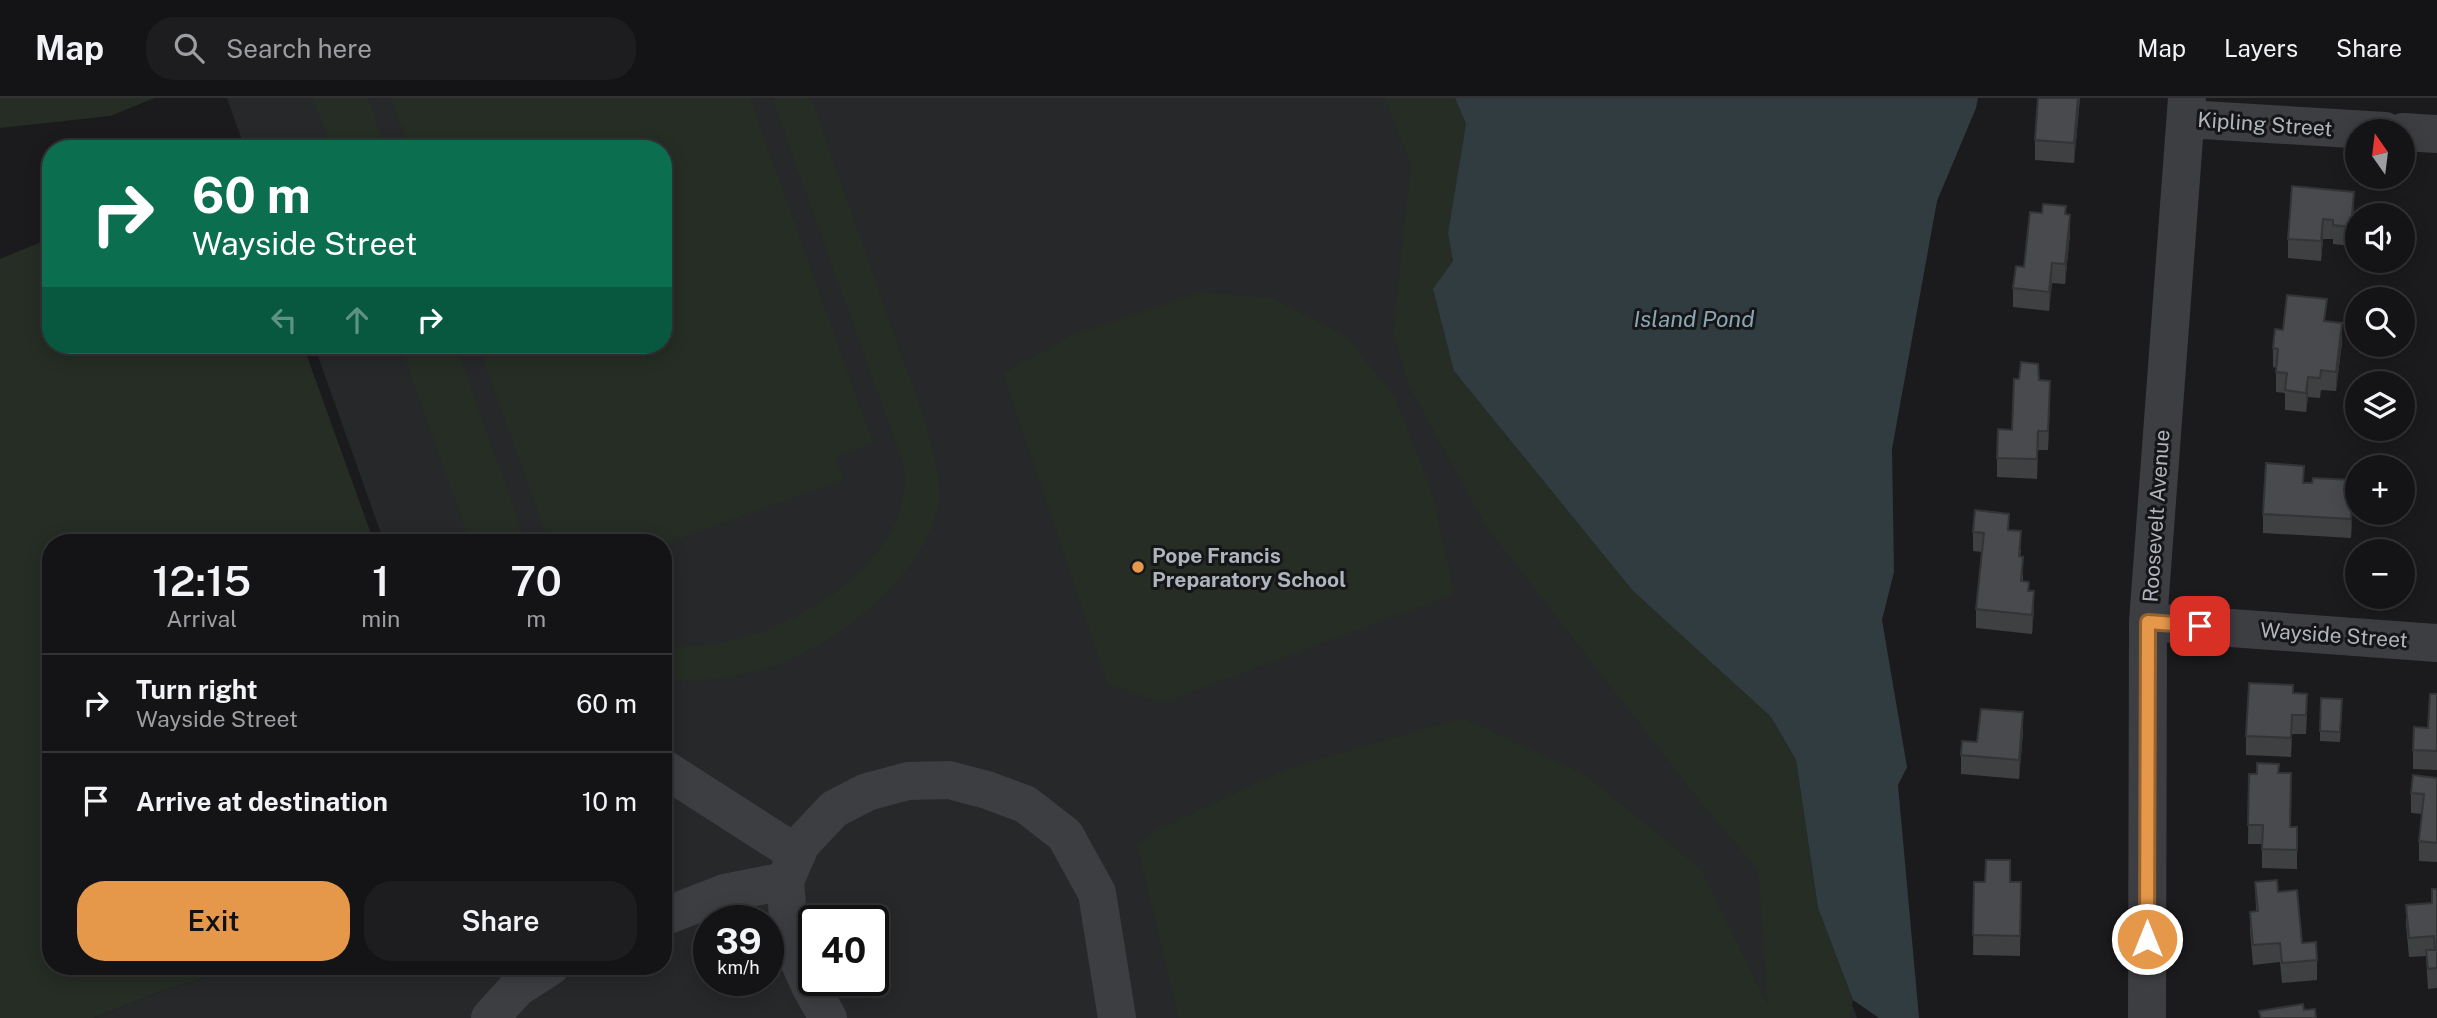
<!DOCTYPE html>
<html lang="en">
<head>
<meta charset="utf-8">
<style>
  body { margin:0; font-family:"Public Sans",sans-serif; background:#1d1d1f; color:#f1f3f6; height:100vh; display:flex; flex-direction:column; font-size:26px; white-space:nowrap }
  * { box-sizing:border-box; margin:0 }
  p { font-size:23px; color:#9d9ea1 }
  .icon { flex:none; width:38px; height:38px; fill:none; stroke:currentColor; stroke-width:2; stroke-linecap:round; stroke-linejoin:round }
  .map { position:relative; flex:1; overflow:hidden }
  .drawer { position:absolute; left:42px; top:436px; width:630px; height:441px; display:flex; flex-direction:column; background:#141416; border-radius:28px; box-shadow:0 4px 18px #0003,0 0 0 2px #333335 }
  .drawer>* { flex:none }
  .guide { position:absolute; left:42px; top:42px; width:630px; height:214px; border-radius:28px; box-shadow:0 4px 18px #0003,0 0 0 2px #333335; background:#0b6e4f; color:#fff; overflow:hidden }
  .needle { width:46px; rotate:346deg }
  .buttons { position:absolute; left:2345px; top:21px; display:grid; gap:14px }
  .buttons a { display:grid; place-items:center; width:70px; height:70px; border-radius:50%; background:#141416; box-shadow:0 4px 18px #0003,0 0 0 2px #333335; font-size:35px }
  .speed { position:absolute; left:693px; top:807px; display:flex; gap:14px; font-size:35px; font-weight:700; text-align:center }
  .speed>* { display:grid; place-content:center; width:91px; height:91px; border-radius:50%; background:#141416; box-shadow:0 4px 18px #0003,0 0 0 2px #333335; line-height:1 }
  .speed small { font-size:18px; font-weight:400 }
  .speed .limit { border:4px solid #111; border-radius:10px; background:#fff; color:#111 }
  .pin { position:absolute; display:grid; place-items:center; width:60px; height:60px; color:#fff; margin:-30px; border-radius:14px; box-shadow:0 4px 10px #0006 }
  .me { position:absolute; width:77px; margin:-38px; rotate:0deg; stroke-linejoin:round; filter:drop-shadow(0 0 5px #0008) }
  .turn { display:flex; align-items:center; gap:24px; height:147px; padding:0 35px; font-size:32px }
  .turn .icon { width:91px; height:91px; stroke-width:2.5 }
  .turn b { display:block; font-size:49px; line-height:60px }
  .lanes { display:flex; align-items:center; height:66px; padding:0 35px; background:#0003; justify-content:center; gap:35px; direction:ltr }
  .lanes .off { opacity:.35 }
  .eta { display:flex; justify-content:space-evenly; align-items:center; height:119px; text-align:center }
  .eta b { font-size:42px; font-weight:600; line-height:49px }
  .cta { display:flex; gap:14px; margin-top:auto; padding:14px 35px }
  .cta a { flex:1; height:80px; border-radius:28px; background:#e6984a; color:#111; font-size:28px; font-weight:600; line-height:80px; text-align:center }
  .cta a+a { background:#1d1d1f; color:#f1f3f6 }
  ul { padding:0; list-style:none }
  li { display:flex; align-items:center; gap:21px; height:98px; padding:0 35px; border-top:2px solid #333335 }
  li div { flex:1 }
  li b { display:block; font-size:26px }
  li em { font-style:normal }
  header { display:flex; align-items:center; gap:42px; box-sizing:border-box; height:98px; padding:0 35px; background:#141416; border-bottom:2px solid #333335 }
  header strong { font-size:33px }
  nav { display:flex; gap:38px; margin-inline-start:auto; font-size:24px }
  .search { width:490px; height:63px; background:#1d1d1f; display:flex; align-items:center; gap:18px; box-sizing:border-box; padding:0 24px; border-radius:28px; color:#9d9ea1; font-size:26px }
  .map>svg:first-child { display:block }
</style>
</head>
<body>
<header>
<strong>Map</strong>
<div class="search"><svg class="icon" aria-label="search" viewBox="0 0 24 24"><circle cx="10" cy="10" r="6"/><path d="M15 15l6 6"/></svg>Search here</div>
<nav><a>Map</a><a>Layers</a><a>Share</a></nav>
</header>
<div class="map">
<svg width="2437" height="920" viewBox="0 0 2437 920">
  <rect width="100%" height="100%" fill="#1b1b1d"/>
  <path fill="#27282a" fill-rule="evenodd" d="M227 0H1455L1466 26 1448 135 1453 164 1454 273 1633 493 1818 810 1857 920H94L151 897 240 868H663V444H384L314 247H663V51H245ZM709 822H768V882H709ZM814 822H873V882H814Z"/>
  <path fill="#252d25" d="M0 0H155L110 18 0 30Z
    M313 0H368L386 51H331Z
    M391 0H750L873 345 836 359 844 382 663 446V444H549L478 247H663V51H409Z
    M772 0H811L926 326C932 352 944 384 938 410 921 480 839 545 774 568 740 580 699 584 663 583V548C697 550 731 545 763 533 830 508 917 445 903 365Z
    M1385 0H1455L1466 26 1448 135 1453 164 1433 191 1454 273 1633 493 1771 619 1796 662 1818 810 1853 902 1849 920H1179L1137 747 1157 732 1289 670 1462 620 1584 676 1701 771 1768 908 1758 772 1695 697 1486 428 1409 288 1393 236 1411 65Z
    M51 140V247H303L374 444H51V868H240L151 897 94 920H0V161Z
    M1203 194 1272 200 1346 238 1395 299 1434 400 1454 496 1162 605 1108 586 1003 276 1071 238Z
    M400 247H456L526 444H470Z"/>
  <path fill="#313c41" d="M1455 0H1978L1976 10 1937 103 1892 351 1894 474 1882 522 1907 669 1898 687 1919 920H1879L1853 902 1818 810 1796 662 1771 619 1633 493 1454 273 1433 191 1453 163 1448 135 1466 26Z"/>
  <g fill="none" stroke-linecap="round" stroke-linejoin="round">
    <path stroke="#3c3e42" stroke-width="38" d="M2186 21 2385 33
      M2403 34 2437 36
      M2148 524 2437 545
      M663 670 797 756
      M663 819 725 795 785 783
      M490 920 517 890 551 868
      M828 920 811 890 790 843 785 783 801 746 834 711 867 694 908 683 949 682 987 692 1025 706 1065 737 1097 795 1117 920
      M2147 920 2148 524 2187 0"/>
  </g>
  <path fill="#3e4042" d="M2080 0 2074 65 2035 62V42Z
    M2292 88 2354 113 2351 148 2333 146V141H2323L2321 163 2288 160V141Z
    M2066 116 2070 136 2065 186 2052 185 2049 213 2013 209V190L2024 169Z
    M2326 223 2342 244 2336 293 2321 292 2320 300 2308 299 2306 314 2285 312V295L2276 294V270L2273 269V250L2283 232Z
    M2039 282 2050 302 2048 352H2038L2037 381 1997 379V360Z
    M2304 385 2353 402 2351 440 2263 435V416Z
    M2009 432 2021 452 2020 459 2023 478V483L2029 493 2034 512 2032 536 1976 530V511L1982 454 1973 453V434Z
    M2293 595 2307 615 2306 636H2292L2291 659 2246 657V638Z
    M2437 596V672L2413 671V652L2428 630Z
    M2342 611 2340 644 2320 643V633Z
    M2023 634 2019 681 1961 676V657L1977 644Z
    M2278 675 2291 695 2290 729H2297V771L2262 770V746H2248L2249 676Z
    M2437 680V764L2419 763V743L2422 716 2411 715V695Z
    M1974 784H2021L2020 858 1973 857Z
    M2255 784 2278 794 2302 845 2317 862V882L2282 885 2280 864 2253 867 2250 833V814L2256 813Z
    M2437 791V890L2428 891 2426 858 2409 859 2406 827V807L2432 805Z"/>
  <path fill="#323436" d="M2078 0H2080L2074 65V45Z
    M2354 94V113L2351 148V129Z
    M2070 117V136L2065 186V166Z
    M2323 121V141L2321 163V143Z
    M2052 165V185L2049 213V194Z
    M2342 225V244L2336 293V274Z
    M2308 279V299L2306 314V295Z
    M2050 283V302L2048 352V333Z
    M2353 382V402L2351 440V421Z
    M2034 493V512L2032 536V517Z
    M2023 614V634L2019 681V662Z
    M2292 617V636L2291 659V640Z"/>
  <path fill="#484a4d" stroke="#323436" stroke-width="2" d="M2038 0H2078L2074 45 2035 42Z
    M2292 88 2354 94 2351 129 2333 127V122L2323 121 2321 143 2288 141Z
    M2043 106 2066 108 2065 116 2070 117 2065 166 2052 165 2049 194 2013 190 2016 168 2024 169 2030 114 2042 115Z
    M2287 197 2327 201 2324 223 2342 225 2336 274 2321 272 2320 280 2308 279 2306 295 2285 292 2287 275 2276 274 2278 251 2273 250 2275 231 2283 232Z
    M2021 264 2038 266 2039 282 2050 283 2048 333H2038L2037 361 1997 360 1998 331 2012 332 2014 281H2019Z
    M2266 365 2304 368 2303 385H2312L2313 380 2353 382 2351 421 2263 416Z
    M1975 412 2009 416 2008 432 2021 433 2019 458 2023 459 2021 483 2029 484 2028 493H2034L2032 517 1976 511 1984 435 1973 434Z
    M2249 585 2293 587V595L2307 596 2306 617H2292L2291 640 2246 638Z
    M2430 596H2437V653L2413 652 2414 629 2428 630Z
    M2321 600 2342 601 2340 634 2320 633Z
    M1981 611 2023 614 2019 662 1961 657 1962 643 1977 644Z
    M2257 665 2279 666 2278 675H2291L2290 729H2297V752L2262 751 2263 727H2248L2249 676H2257Z
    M2413 677 2437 680V745L2419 743 2424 696 2411 695Z
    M1986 762H2010V784H2021L2020 838 1973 837 1974 784H1985Z
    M2277 782 2278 794 2297 792 2302 845 2316 844 2317 862 2282 865 2280 845 2253 847 2250 814 2258 813 2255 784Z
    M2432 791H2437V870L2428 871 2426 852H2435L2434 838 2409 840 2406 807 2432 805Z
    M2303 906 2304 912 2315 911 2316 920H2261L2259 913Z"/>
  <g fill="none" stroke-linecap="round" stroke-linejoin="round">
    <defs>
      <path id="route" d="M2147 841 2148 524 2200 528"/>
    </defs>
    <use href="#route" stroke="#966330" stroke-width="18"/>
    <use href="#route" stroke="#e6984a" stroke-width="12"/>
  </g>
  <circle fill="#e6984a" stroke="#161618" stroke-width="2.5" cx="1138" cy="469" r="7"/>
  <g text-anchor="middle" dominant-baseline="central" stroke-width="6" stroke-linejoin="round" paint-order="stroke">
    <g font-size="21" fill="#afb5bc" stroke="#161618">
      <text transform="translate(2265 26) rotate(4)">Kipling Street</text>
      <text transform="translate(2156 418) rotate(-86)">Roosevelt Avenue</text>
      <text transform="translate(2334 537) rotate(4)">Wayside Street</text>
    </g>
    <g font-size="21" font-weight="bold" fill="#afb5bc" stroke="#161618" text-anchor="start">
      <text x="1152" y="457">Pope Francis<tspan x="1152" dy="24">Preparatory School</tspan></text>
    </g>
    <g font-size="23" font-style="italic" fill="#89a6b3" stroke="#161618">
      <text x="1694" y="220">Island Pond</text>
    </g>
  </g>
</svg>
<div class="buttons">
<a><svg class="needle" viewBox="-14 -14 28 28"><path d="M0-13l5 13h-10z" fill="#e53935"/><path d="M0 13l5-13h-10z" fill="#9d9ea1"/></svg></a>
<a><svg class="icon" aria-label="sound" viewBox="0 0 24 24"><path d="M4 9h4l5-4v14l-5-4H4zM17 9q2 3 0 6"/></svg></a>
<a><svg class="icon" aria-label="search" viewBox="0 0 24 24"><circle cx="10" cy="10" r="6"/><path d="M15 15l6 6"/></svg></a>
<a><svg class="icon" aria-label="layers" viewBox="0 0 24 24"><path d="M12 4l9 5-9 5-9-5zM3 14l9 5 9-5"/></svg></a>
<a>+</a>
<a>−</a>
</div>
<div class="speed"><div>39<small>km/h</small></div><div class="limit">40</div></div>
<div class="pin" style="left:2200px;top:528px;background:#d93025"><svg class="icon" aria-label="arrive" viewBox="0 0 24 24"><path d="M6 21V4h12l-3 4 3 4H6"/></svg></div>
<svg class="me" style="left:2147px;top:841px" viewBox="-20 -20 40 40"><circle r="17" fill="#e6984a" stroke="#fff" stroke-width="3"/><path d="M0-11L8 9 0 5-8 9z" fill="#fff"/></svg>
<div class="guide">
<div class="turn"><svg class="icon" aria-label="right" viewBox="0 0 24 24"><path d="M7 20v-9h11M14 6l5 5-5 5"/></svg><div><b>60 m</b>Wayside Street</div></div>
<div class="lanes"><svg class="icon off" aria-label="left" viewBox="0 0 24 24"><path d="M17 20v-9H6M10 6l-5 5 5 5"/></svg><svg class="icon off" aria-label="ahead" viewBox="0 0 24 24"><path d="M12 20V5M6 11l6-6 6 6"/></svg><svg class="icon" aria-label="right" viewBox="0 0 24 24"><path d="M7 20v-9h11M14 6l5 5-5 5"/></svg></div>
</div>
<section class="drawer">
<div class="eta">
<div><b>12:15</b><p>Arrival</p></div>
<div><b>1</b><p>min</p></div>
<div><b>70</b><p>m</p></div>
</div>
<ul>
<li><svg class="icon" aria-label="right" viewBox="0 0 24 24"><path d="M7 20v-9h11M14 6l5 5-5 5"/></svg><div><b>Turn right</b><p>Wayside Street</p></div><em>60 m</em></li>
<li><svg class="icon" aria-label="arrive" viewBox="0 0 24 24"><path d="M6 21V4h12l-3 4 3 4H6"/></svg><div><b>Arrive at destination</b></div><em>10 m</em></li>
</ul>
<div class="cta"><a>Exit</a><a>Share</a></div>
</section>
</div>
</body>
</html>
